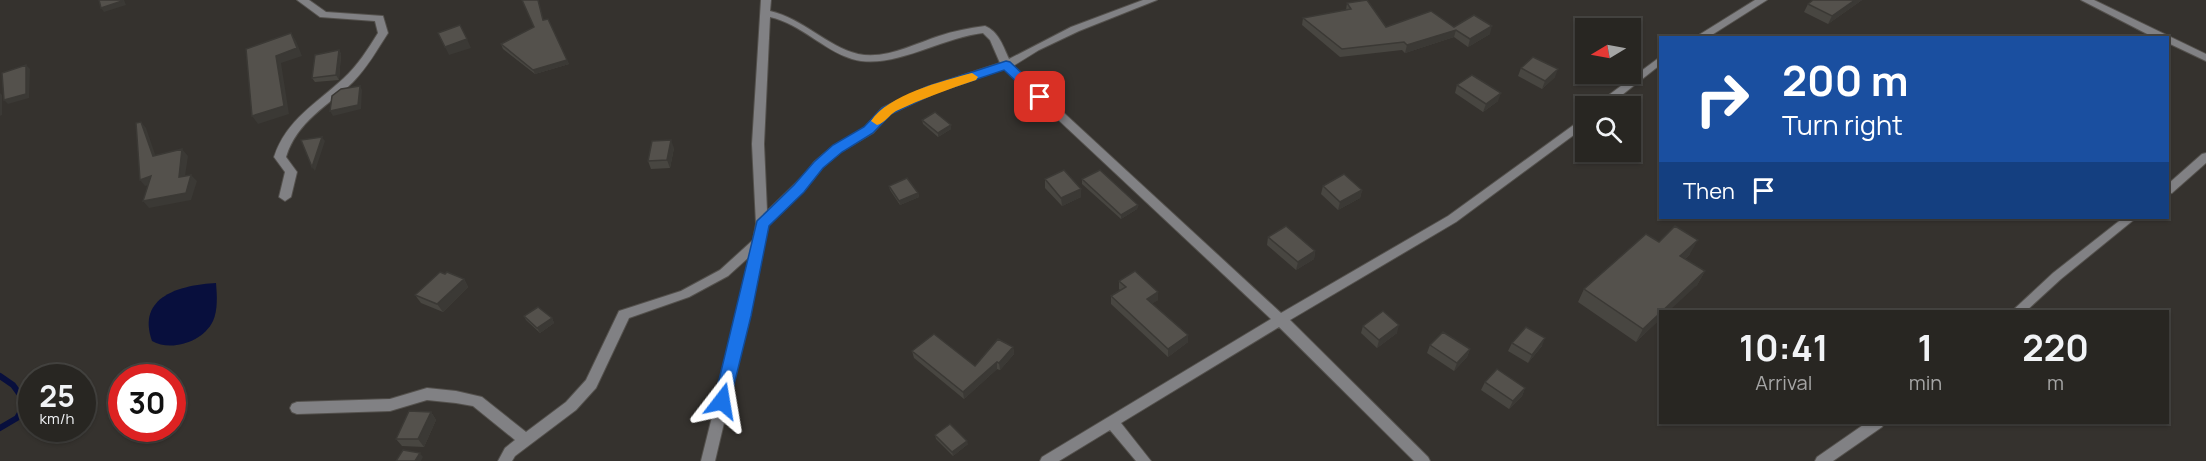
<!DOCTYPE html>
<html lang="en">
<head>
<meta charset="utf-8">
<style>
  body { margin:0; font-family:Manrope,sans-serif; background:#34322f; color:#f1f3f6; height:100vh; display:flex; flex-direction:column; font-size:22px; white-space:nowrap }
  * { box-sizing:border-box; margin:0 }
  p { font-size:20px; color:#a5a5a5 }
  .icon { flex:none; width:33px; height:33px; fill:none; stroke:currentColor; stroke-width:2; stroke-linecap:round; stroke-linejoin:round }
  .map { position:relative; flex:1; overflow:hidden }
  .sheet { position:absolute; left:1659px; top:310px; width:510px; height:114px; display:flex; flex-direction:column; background:#282622; border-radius:0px; box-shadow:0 2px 4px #0004,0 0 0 2px #444340 }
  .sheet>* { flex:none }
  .banner { position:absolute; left:1659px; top:36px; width:510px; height:183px; border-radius:0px; box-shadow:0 2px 4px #0004,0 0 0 2px #444340; background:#1a4fa0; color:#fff; overflow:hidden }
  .needle { width:39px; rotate:260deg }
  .buttons { position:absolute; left:1575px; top:18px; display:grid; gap:12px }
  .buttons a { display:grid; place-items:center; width:66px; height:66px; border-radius:0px; background:#282622; box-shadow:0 2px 4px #0004,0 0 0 2px #444340; font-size:30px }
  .speed { position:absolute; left:18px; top:364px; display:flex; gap:12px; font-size:30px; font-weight:700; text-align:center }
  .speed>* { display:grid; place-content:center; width:78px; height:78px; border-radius:50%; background:#282622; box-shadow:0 2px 4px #0004,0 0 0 2px #444340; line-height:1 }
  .speed small { font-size:15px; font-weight:400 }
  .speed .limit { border:9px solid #d22; background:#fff; color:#111 }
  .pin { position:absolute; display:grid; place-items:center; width:51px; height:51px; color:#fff; margin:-26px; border-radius:12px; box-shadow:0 3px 9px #0006 }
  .me { position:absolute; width:66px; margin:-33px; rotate:14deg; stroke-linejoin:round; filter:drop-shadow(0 0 4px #0008) }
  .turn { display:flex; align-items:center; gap:21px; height:126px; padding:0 24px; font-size:27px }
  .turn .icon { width:78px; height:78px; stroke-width:2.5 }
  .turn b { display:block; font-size:42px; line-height:51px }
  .then { display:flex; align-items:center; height:57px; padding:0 24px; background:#0003; gap:12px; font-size:22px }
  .eta { display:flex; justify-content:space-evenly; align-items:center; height:102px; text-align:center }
  .eta b { font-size:36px; font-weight:700; line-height:42px }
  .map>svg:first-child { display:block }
</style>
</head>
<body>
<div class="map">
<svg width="2206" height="461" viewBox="0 0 2206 461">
  <rect width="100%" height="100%" fill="#35322e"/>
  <path fill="#080f3d" d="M216 283C217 295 218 310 213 321 203 342 171 352 152 341 136 296 181 285 216 283Z"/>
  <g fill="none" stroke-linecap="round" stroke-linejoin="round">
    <path stroke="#080f3d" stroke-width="6" d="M0 376 13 385 26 403 17 418 0 428"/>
    <defs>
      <path id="minor" d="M297 0H309L326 12 383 16 388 33C377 50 367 68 353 82 328 106 297 121 286 157L297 172 291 197 285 201 279 197 285 172 274 157C286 120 317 103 344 78 358 65 368 49 378 33L375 21 320 17Z
        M761 0H771L770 11C804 19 826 46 858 54 885 60 914 44 939 36 954 31 969 28 985 26 999 32 1003 46 1009 59L1071 27 1143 0H1157L1079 31 1039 50 1013 66 1281 313 1448 216 1586 116V126L1456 222 1290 320 1428 457 1430 461H1414L1279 327 1121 423 1151 461H1136L1110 430 1059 461H1040L1042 457 1271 319 1004 69 935 93 890 114 873 133 841 152 822 168 813 180 768 226 749 317 715 461H701L737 317 749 257 728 276 689 297 629 318 596 388 576 410 515 456 512 461H498L505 448 515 440 473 406 456 403 427 400 390 411 297 414 292 412 290 408 292 404 297 402 390 399 427 388 456 391 482 397 526 432 566 402 586 380 619 311 681 291 720 270 753 240 756 224 752 144ZM770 17C801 24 823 50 852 59 892 71 942 37 983 33L990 40 1000 63 927 87 882 108 865 127 833 146 814 162 805 174 767 211 764 144Z
        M1755 0H1767L1707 38H1694Z
        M2081 0H2094L2206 54V61L2168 43V38H2155Z
        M1660 57V65L1608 106H1597L1598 103Z
        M2206 153V163L2172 193 2168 194V184L2202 154Z
        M2123 218H2136L2061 279 2025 312H2011L2053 273Z
        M1866 423H1884L1882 427 1833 461H1815L1817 457Z"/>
    </defs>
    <use href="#minor" stroke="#53504c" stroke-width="2"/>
    <use href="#minor" fill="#818184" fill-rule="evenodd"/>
  </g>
  <path fill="#484641" d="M1813 0H1862L1828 24 1804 12 1808 4Z
    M1347 3 1386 27H1454L1490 34 1468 47 1454 37 1405 53 1402 50 1340 57 1302 25 1303 18 1346 10Z
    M544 20 569 64 535 74 503 49 501 44 534 27Z
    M339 50 341 54 339 80 315 82 312 78Z
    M1521 68 1555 77 1542 89 1518 76Z
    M1457 85 1498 101 1483 112 1455 93Z
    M922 120 951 125V129L938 137 923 124Z
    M674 148 670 168 651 169 648 161Z
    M1045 179 1081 197 1062 206 1045 188Z
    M1082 179 1138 205 1137 209 1121 219 1082 184Z
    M889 186 918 193 919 197 900 205 890 190Z
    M1323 186 1362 190 1360 198 1338 210 1321 194Z
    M1268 237 1315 251 1314 259 1296 270 1267 245Z
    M1659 242 1690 254 1685 259 1705 271 1697 285 1660 312V319L1636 342 1578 302 1584 289Z
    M445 274 464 279 468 287 443 312 421 303 415 295Z
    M1119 281 1158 292V300L1152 303 1188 342 1168 357 1111 304V296L1120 290 1119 289Z
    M524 316 552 318 554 323 540 333 526 320Z
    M1363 326 1397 333 1377 348 1361 333Z
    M1512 343 1542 346 1528 363 1508 351Z
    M1430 345 1470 349 1467 357 1454 371 1427 353Z
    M1013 347 1014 354 1000 370 997 369 964 399 914 358 912 351 975 366Z
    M1485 382 1525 388 1522 396 1509 409 1481 390Z
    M431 412 436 420 424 447 402 446 396 439Z
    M935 435 968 444 953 456 936 439Z"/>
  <path fill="#3b3935" d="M122 0H124L126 5 104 12 101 8Z
    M1855 0H1862L1828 24 1832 16Z
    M1492 26 1490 34 1468 47 1470 39Z
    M1456 30 1454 37 1405 53 1407 45Z
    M291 33 296 41 302 56 281 63 289 114 258 124 252 116 276 56Z
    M467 39 471 48 449 55 445 47Z
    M339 50 341 54 339 80 336 75Z
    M567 60 569 64 535 74 533 70Z
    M26 65 30 69 29 98 8 104 4 100Z
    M1558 69 1555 77 1542 89 1545 81Z
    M360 86 362 90 361 109 333 116 330 111Z
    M0 93 2 95V115L0 116Z
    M1501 93 1498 101 1483 112 1486 104Z
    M141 122 146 128 158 163 153 156Z
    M951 125V129L938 137V133Z
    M322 137 325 141 315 171 312 167Z
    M671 140 674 148 670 168 667 160Z
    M182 149 188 156 184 183 179 177Z
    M191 175 197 181 191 200 149 208 143 201Z
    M151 176 157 183 145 186 140 180Z
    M1081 189V197L1062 206 1061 198Z
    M1362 190 1360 198 1338 210 1340 202Z
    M918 193 919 197 900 205 899 201Z
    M1138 205 1137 209 1121 219V215Z
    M1698 240 1690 254 1673 270 1680 256Z
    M1315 251 1314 259 1296 270 1298 262Z
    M1705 271 1697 285 1668 312H1661Z
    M464 279 468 287 443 312 437 304Z
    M1158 292V300L1147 307V299Z
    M1660 312V319L1636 342 1643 329Z
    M552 318 554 323 540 333 537 328Z
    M1399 325 1397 333 1377 348 1379 340Z
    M1188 335V342L1168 357V349Z
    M1545 338 1542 346 1528 363 1532 355Z
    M1013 347 1014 354 1000 370 999 363Z
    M1470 349 1467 357 1454 371 1457 363Z
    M997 362V369L964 399 963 392Z
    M1525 388 1522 396 1509 409 1513 401Z
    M431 412 436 420 424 447 418 439Z
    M967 441 968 444 953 456 952 452Z
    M420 453 423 457 421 461H415Z"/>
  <path fill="#54514c" stroke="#3b3935" stroke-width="1.5" d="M99 0H122V1L101 8Z
    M522 0H538L543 20 548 19 567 60 533 70 501 44 534 27Z
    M1367 0 1386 27 1431 11 1454 27 1474 15 1492 26 1470 39 1456 30 1407 45 1404 42 1342 49 1303 18 1351 9 1347 3Z
    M1813 0H1855L1832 16 1808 4Z
    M460 25 467 39 445 47 438 33Z
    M291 33 297 48 276 56 284 106 252 116 246 49Z
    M339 50 336 75 312 78 315 55Z
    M1533 57 1558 69 1545 81 1521 68Z
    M26 65V94L4 100 2 73Z
    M1472 75 1501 93 1486 104 1457 85Z
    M360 86 358 105 330 111 332 96 341 89Z
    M935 112 951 125 938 133 922 120Z
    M141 122 153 156 182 149 179 177 191 175 186 193 143 201 151 176 140 180 136 123Z
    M322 137 312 167 301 140Z
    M671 140 667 160 648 161 652 141Z
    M1064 170 1081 189 1061 198 1045 179Z
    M1100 170 1138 205 1121 215 1082 179Z
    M1344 174 1362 190 1340 202 1323 186Z
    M907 178 918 193 899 201 889 186Z
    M1286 226 1315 251 1298 262 1268 237Z
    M1675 226 1698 240 1680 256 1705 271 1643 329 1584 289 1646 234 1659 242Z
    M1135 271 1158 292 1147 299 1188 335 1168 349 1111 296 1126 287 1119 281Z
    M440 272 445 274 447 272 464 279 437 304 415 295Z
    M538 307 552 318 537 328 524 316Z
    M1383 311 1399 325 1379 340 1363 326Z
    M1526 327 1545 338 1532 355 1512 343Z
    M1443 332 1470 349 1457 363 1430 345Z
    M934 334 975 366 998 339 1013 347 999 363 997 362 963 392 912 351Z
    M1497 369 1525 388 1513 401 1485 382Z
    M409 411 431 412 418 439H396Z
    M950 424 967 441 952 452 935 435Z
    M403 450 420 453 415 461H396Z"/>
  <path fill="#1a73e8" stroke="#114b97" stroke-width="1.5" d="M1006 61 1010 62 1044 94 1046 97 1044 100H1036L1004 70 935 93 891 114 873 133 842 152 823 168 804 192 769 226 751 316 730 401 728 406 722 408 717 406 714 401 757 221 794 185 814 162 833 145 864 127 882 108 926 87Z"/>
  <path fill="#f59e0b" d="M972 73 978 77 976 80C948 89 922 99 896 111 889 115 885 123 877 125L871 121C888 95 942 81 972 73Z"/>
</svg>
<div class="buttons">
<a><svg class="needle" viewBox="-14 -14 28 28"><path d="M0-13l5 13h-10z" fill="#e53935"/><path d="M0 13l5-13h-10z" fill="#a5a5a5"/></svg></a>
<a><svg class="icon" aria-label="search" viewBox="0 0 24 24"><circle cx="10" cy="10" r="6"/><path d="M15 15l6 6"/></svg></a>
</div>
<div class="speed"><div>25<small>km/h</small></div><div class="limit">30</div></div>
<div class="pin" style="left:1040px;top:97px;background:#d93025"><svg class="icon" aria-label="arrive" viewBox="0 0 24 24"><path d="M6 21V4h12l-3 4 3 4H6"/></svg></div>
<svg class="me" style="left:722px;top:401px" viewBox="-20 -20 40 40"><path d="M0-17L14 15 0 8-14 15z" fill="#1a73e8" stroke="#fff" stroke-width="4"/></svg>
<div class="banner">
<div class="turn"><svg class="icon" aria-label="right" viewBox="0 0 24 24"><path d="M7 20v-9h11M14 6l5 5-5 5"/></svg><div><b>200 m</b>Turn right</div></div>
<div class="then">Then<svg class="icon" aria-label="arrive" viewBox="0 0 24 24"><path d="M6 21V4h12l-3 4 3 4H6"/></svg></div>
</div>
<section class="sheet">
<div class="eta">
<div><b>10:41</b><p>Arrival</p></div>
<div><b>1</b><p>min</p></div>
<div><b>220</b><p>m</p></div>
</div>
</section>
</div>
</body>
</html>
